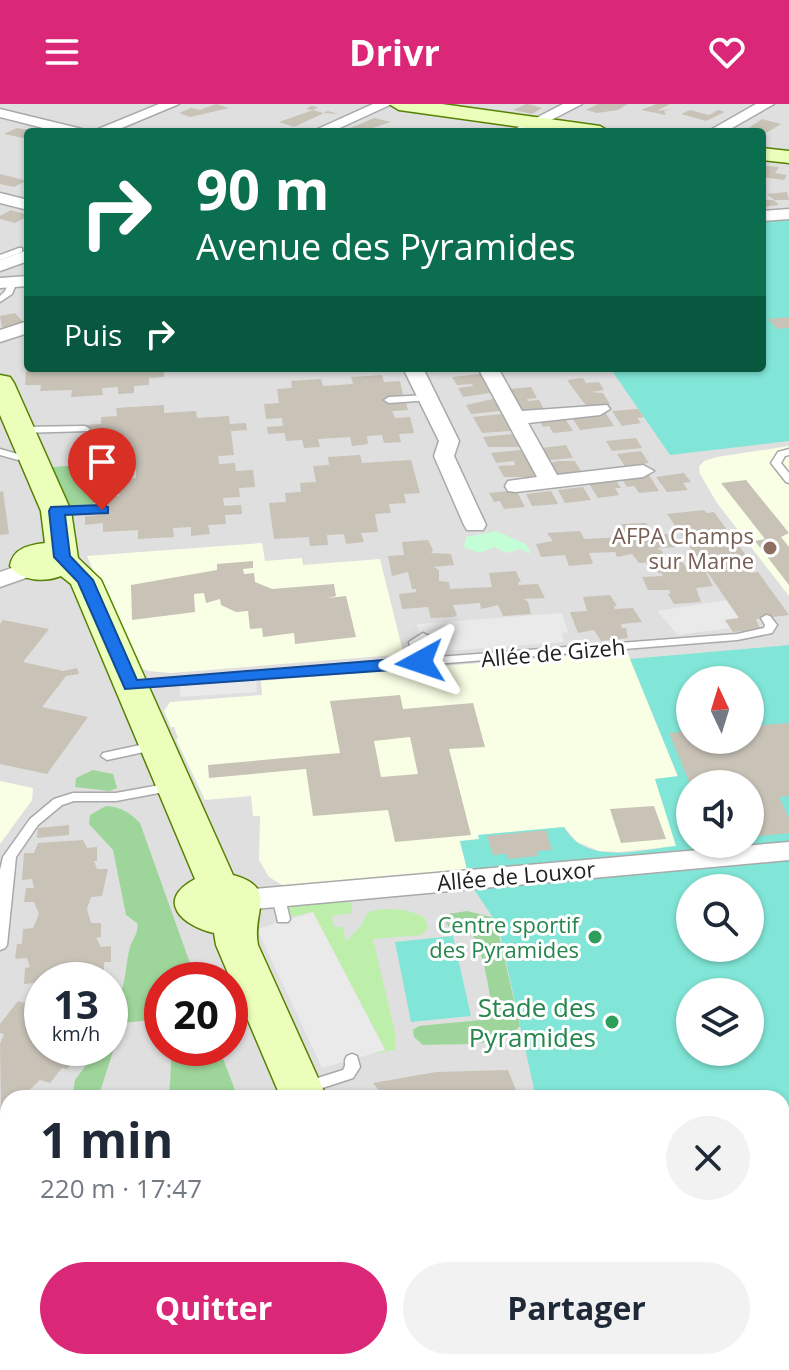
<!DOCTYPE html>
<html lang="fr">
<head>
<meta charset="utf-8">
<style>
  body { margin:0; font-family:"Open Sans",sans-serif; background:#f2f2f3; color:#1f2937; height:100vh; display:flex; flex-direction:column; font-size:30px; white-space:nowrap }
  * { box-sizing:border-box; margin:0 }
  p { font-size:26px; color:#747a83 }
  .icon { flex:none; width:44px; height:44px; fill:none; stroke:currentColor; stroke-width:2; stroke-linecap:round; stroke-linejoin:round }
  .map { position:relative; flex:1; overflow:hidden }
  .details { position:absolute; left:0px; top:986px; width:790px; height:280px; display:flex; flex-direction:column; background:#fff; border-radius:24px 24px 0 0; box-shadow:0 2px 6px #0004 }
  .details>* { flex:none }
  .top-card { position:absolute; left:24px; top:24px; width:742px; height:244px; border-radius:8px; box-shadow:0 2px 6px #0004; background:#0b6e4f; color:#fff; overflow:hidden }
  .needle { width:52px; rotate:356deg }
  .fabs { position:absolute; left:676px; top:562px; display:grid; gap:16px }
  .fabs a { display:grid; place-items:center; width:88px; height:88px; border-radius:50%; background:#fff; box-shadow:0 2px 6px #0004; font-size:40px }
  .speed { position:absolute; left:24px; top:858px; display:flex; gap:16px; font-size:40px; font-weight:700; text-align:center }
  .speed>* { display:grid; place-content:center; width:104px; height:104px; border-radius:50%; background:#fff; box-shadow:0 2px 6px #0004; line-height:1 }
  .speed small { font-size:20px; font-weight:400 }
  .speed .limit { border:12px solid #d22; background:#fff; color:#111 }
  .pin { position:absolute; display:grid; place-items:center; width:68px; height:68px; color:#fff; margin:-82px -34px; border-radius:50% 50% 50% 0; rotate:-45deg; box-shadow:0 0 8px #0007 }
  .pin .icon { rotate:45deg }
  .me { position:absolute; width:88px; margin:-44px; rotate:265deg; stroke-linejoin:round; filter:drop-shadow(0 0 6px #0008) }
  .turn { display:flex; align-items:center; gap:28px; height:168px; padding:0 40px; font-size:36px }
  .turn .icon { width:104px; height:104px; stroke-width:2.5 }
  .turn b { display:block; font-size:56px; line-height:68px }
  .then { display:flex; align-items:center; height:76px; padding:0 40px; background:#0003; gap:16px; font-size:30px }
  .round { display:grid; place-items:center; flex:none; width:84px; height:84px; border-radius:42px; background:#f2f2f3 }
  .headline { display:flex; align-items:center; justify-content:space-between; height:136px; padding:0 40px }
  h1 { font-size:48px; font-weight:700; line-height:60px }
  .primary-button { display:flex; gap:16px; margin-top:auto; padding:16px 40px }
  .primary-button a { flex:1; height:92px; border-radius:48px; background:#db2777; color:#fff; font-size:32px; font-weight:700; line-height:92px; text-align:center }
  .primary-button a+a { background:#f2f2f3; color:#1f2937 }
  header { display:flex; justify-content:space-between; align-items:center; height:104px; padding:0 40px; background:#db2777; color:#fff; font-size:36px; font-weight:700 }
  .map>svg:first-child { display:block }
</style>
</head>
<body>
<header><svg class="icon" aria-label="menu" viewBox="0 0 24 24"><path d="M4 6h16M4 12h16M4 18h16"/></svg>Drivr<svg class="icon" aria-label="heart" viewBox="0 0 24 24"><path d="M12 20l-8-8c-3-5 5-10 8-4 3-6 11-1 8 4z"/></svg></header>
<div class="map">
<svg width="789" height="1266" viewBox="0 0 789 1266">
  <rect width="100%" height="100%" fill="#f2f1e8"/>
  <path fill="#e0dfdf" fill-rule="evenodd" d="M0 0H789V1266H0ZM28 28H762V264H28ZM690 576H750V636H690ZM690 680H750V740H690ZM690 784H750V844H690ZM42 876H110V944H42ZM162 876H230V944H162ZM690 888H750V948H690ZM8 994H782V1258H8Z"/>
  <path fill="#f9ffe5" d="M789 342V492L717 399 700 370 699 363 704 357 717 353Z
    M262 439 265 457 302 454 303 461 380 455 403 548 395 551 171 569 148 567 135 562 87 452Z
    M627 547 678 673 655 675 677 742 620 748 599 747 577 738 564 723 479 731 480 735 460 738 467 765 315 783 282 781 269 773 259 756 260 712H253L251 692 205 696 176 635 178 634 174 623H171L164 607 170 598 262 591 261 577Z
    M0 677 33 684 32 696 0 740Z"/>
  <path fill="#bdefab" d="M347 796 352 800V809L332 812 334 823H343L346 837 360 823 368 808C385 803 409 804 425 814L428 824 421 831 373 835 395 928V946L370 950 385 945 313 808 291 813 288 800Z"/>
  <path fill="#9ed59a" d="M79 361 113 370 92 385 96 396 91 403 69 402 52 366 53 363Z
    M93 666 113 670 117 684 110 687 75 683 76 674Z
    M106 702C121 703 129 708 140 719L196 876H162V915L122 919 98 994H72L75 976 99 944H110V902C112 900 118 895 119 893 126 880 126 856 130 843 133 834 139 829 137 819L126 811 113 746 89 720 90 711Z
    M467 807 495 814 520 922C499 945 451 939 423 941L414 933 413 926 419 922 491 915C494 903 482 841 473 832 467 827 456 825 449 823L443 814 448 810Z
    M172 944H219L238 994H169Z
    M8 1074V1217H7V1213L0 1214V1171H4L5 1160H0V1104L3 1095 1 1083Z"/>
  <path fill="#c4fed6" d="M496 427 526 440 531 450 521 445 506 449 495 443 479 449 464 443 466 433Z"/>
  <path fill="#81e6d7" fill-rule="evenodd" d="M789 115V337L670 351 610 264H762V117Z
    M789 541V1112L782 1113V994H536L498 821 471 781 460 737 479 735 478 731 564 723C585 762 641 746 676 742L655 675 678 672 630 555ZM690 576H750V636H690ZM690 680H750V740H690ZM690 784H750V844H690ZM690 888H750V948H690Z
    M453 832 471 912 411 918 395 838Z"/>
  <path fill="#eaeaea" d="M727 496 739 514 725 516 730 524 678 531 657 507Z
    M562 509 568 528 561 529 564 538 435 548 432 539 419 529 417 520Z
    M256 571 257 588 180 593V577Z
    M313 808 385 946 322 964 257 825Z"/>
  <path fill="#c8c2b7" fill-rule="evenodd" d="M216 0 229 4 190 13 179 9 191 4 200 6Z
    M526 0H528L542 4 532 10 513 6Z
    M598 0H628L618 6 597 9 586 6Z
    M656 0H670L657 7 672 5 664 7 666 11 641 6Z
    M311 2 318 3 313 6 323 9 328 7 338 10 324 9 294 23 279 18 313 6 306 5Z
    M690 6 709 11 718 6 725 8 706 17 681 10Z
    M374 14 391 18 360 28 348 25Z
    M762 15 781 20 766 29 727 27 747 25Z
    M17 24 31 26 28 35 4 30Z
    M767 62 779 63 775 69 787 71 784 76 762 73V64Z
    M0 70 12 73 26 77 14 83 0 80Z
    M787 88 789 96H774L779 101 762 103V96H774L767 90Z
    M11 106 28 111V112L15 119 0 115V112Z
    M15 209 25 220 2 224 0 212Z
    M789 213V224L777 225 768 215Z
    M41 264H148L149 267 164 266V273L149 274V281L134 282V289L118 290V283L102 284 103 291 71 293 72 286 40 287 41 281H25L26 267H41Z
    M480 270 490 289 463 293 458 284 473 282 472 280 457 281 452 273Z
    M382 271 384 278 400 277 403 291 388 292 390 300 406 299 408 306 392 307 395 314 410 313 414 329 399 330 401 338 384 339 382 331 367 332 368 340 352 342 350 333 318 335 320 343 304 344 302 336 286 337 285 329 268 330 267 323 283 322 282 314 266 315 264 300 279 299 277 285 292 284 291 277 321 275 323 282 353 280 351 273Z
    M583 274 586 279 599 278 604 286 591 288 603 289 610 300 587 303 567 276Z
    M531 283 537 294 527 295 528 297 539 296 545 307 522 309 509 285Z
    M493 295 500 307 471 310 466 301Z
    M164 301V309L196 307 197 314 229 312 230 320 246 319 247 326 231 327 234 351 218 352 219 360 235 359 236 367 253 366 255 383 239 384 240 393 223 394 224 402 241 401 242 410 225 411 226 420 208 421 210 430 191 432V423L173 424 174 433 138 435V426L103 428V419L85 421V412L102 411V393L119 392V375L136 374V366L118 367V359L102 360V344L85 345V321L101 320V313L117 312 116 304Z
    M638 305 644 313 637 314 641 319 622 322 612 307Z
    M605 308 614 322 580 326 571 312Z
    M501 310 511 327 482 329 473 313Z
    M564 313 573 327 553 329 549 322 543 323 538 315Z
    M512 330 520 343H488L483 333Z
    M636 334 642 344 612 347 606 337Z
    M566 341 573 354 549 356 542 344Z
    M521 346 536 373H504L498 362 515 361 514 357 496 359 491 349Z
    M641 347 649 359 625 362 617 350Z
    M360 351 362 359 411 356 420 389 404 390 406 399 389 400 391 409 375 410 378 428 361 429 364 438 346 440 344 430 327 431 328 441 310 442 309 433 274 435 269 399 286 398 285 389 301 388 300 379 316 378 313 362 329 361 328 353Z
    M557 357H575L582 369 558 372 551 359Z
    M684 369 691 378 683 379 688 386 667 388 656 373Z
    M649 371 659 387 639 389 634 382 627 383 621 374Z
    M615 375 621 384H615L619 391 598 394 588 378Z
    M746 376 789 429 781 433 789 443V481L755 437 765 435 721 379Z
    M583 383 591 396 565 399 558 386Z
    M516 386 525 403 504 405 500 397 494 398 489 389Z
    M3 387 9 430 0 431V388Z
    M551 387 558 400 532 402 526 390Z
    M704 406 707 409 714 408 756 465 749 466 751 469 758 468 789 511 756 515 760 525 733 528 725 516 739 514 667 410Z
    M646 419 653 428H650L651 431 669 430 676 443 657 444 662 447 665 458 681 456 688 466 703 463 713 482 696 484 701 498 674 500 668 490 671 489 669 486H648L642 473 663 472 661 469H658L655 458 639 459 632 450 617 453 615 448 589 449 593 459 591 460 569 462 565 451 541 453 536 440 553 437 547 429 580 427 584 435 625 433 621 420Z
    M428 436 433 446 431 449 451 450 454 461 434 463 439 466V477L449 478 450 485 492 483 489 469 516 467 521 478H518L519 481 538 480 545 494 524 495 528 498 531 510 503 512 498 501 481 505 480 499 453 501 457 511 454 513 431 514 428 503 402 505 399 490 416 488V485H412L408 468 392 472 388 452 404 451 402 438Z
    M253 457V464L243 465 244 470 254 469 255 478 272 485 334 480 336 492 327 494 346 492 356 533 295 540 294 529 263 533 262 524 250 525 248 507 236 508 221 501 220 495 206 499 204 489 194 490 195 508 132 516 131 481 217 466V460Z
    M610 491 617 502H614L615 505 633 504 642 518 621 520 622 524H626L628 534 601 537 594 526 578 529 570 508 587 507 583 493Z
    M3 516 49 525 23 558 63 567 77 564 79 570 66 572 42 603 88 613 47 670 0 660V520Z
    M400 591 403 605 473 599 485 643 449 645 471 731 395 738 388 706 313 712 306 665 209 674 208 661 340 649 330 597ZM410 633 418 670 381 673 374 637Z
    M789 619V692L779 693 789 714V729L750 733V680H690L669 629 690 627V636H750V622Z
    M654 702 666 735 621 739 610 705Z
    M69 721V731L37 734 38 724Z
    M546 726 552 746 537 747 538 752 508 755 507 750 493 751 487 732Z
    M83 736 87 744 97 743V757H94L97 765H108L102 792 91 793 87 805 91 819H101V833L96 834 101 843 111 842V858H104V872L91 876H42V944H70L80 950 67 965 62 964 50 979 40 976 21 994H8V1029L5 1038 8 1039V1051L2 1059 0 940 4 930 0 929V920L18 897 27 900 38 893 35 879 24 880 25 864 30 863 27 854 15 855 17 840H22L23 825 33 824 39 810 34 798H24L26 784H34L32 775 22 776 24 749H34L38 739Z
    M508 966 519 994H385L373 979 436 968Z
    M90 1258H189V1261H183L185 1266H90Z
    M453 1258H509L513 1266H456Z
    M538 1258H583L586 1266H541Z
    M608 1258H655L658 1266H611Z"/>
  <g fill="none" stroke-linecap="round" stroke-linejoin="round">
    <defs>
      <path id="service" d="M19 144H22V148L0 156V151Z
        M10 176 17 178 12 190 0 198V192L5 187Z
        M428 291 431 292V296L389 299 384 296 389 293Z
        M85 322 90 325 88 327 20 329 15 326 20 323Z
        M0 345 21 351 23 353 18 356 0 351Z
        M789 345V351L785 352 781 359 789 369V379L786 378 771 359 778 348Z
        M102 403 106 404V408L58 410 53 407 58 404Z
        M766 511 770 512 777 521 772 529 737 536 134 584 128 581 134 578 414 555 409 538 423 529 429 532 421 539 425 554 737 530 764 524 765 521 761 514Z
        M154 638 158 639 160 642 158 645 107 656 101 652 103 649Z
        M160 681 164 682 166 685 164 688 116 697H74L62 701 38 721 16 753 7 841 5 844 0 846V766L3 753 30 715 54 695 73 689H116Z
        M279 788 284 790 290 815 288 818H278L272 793 274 790Z
        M352 950 357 952 360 963 353 974 307 989 302 987 300 983 302 979 343 966 345 962V956L347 952Z"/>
      <path id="minor" d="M159 0H179L112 28H91Z
        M373 0H392L331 28H311Z
        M563 0H582L528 28H509Z
        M756 0H774L725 28H707Z
        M0 5 82 25 84 28H59L0 13Z
        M0 89 28 96V106L0 99Z
        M789 105V115L762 117V107Z
        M28 146V157L0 167V156Z
        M28 172V182L0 184V174Z
        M28 217V229L0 238V226Z
        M403 264H423L459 337 454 352 486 421 483 426H467L464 421 434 352 439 337Z
        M478 264H498L522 307 607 301 610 305 600 311 528 319 557 371 643 361 654 367 643 373 516 388 508 387 505 382 508 377 537 373Z
        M29 458 37 460 40 465 37 470 0 483V468Z
        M789 738V756L243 806 233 803 229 796 233 789 243 786Z"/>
      <path id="secondary" d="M389 0H442L600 22 610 28H556L399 6Z
        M762 44 789 47V59L762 56Z
        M0 271 10 273 14 279 71 407 78 454 101 476 233 771C280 784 251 808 258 841L327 994H281L216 841 214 829C183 822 154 797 195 775L71 480 61 472C45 478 21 478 10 462 13 444 29 441 45 439L41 407 0 311Z
        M337 1258H421L424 1266H339Z"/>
    </defs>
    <use href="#service" stroke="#a9a9a9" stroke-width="3"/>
    <use href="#minor" stroke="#a9a9a9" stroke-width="3"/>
    <use href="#secondary" stroke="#558200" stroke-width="3"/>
    <use href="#service" fill="#fff" fill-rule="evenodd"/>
    <use href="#minor" fill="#fff" fill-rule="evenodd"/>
    <use href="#secondary" fill="#ebfeba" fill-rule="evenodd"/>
  </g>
  <path fill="#1a73e8" stroke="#114b97" stroke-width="2" d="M102 401 108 403V409L65 411 70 452 93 476 137 576 420 553 429 558 420 564 125 585 78 478 54 453 49 407 51 403Z"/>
  <circle fill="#8d6e63" stroke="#fff" stroke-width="3" cx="770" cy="444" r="8"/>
  <g fill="#2e9e5b" stroke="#fff" stroke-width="3">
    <circle cx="595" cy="833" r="8"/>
    <circle cx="612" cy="918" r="8"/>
  </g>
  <g text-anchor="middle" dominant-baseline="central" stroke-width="6" stroke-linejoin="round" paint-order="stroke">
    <g font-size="22" fill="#785e54" stroke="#fff" text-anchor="end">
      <text x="754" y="431">AFPA Champs<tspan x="754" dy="25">sur Marne</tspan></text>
    </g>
    <g font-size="22" fill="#222" stroke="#fff">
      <text transform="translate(553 548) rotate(-5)">Allée de Gizeh</text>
      <text transform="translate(516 771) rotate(-5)">Allée de Louxor</text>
    </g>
    <g font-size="22" fill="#27864d" stroke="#fff" text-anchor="end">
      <text x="579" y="820">Centre sportif<tspan x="579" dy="25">des Pyramides</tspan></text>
    </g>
    <g font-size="26" fill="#27864d" stroke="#fff" text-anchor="end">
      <text x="596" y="903">Stade des<tspan x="596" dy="30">Pyramides</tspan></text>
    </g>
  </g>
</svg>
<div class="fabs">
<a><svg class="needle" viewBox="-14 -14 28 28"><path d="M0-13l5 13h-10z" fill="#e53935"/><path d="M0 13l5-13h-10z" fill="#747a83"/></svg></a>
<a><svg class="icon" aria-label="sound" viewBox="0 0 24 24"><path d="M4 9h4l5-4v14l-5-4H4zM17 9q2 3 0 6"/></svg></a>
<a><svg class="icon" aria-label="search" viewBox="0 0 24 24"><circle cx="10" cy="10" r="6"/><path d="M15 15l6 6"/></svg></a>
<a><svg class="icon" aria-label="layers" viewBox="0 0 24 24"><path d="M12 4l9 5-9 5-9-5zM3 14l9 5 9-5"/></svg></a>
</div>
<div class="speed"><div>13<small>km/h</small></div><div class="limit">20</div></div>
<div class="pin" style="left:102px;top:406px;background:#d93025"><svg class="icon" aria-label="arrive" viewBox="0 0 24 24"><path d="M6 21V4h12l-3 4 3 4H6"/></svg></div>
<svg class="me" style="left:420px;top:558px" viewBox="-20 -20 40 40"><path d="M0-17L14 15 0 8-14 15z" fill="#1a73e8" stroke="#fff" stroke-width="4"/></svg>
<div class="top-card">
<div class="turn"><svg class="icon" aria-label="right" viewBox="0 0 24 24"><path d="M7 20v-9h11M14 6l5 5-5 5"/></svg><div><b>90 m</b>Avenue des Pyramides</div></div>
<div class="then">Puis<svg class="icon" aria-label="right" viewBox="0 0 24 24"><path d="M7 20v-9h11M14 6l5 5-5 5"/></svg></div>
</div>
<section class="details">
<div class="headline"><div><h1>1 min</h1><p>220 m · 17:47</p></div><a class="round"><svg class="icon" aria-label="close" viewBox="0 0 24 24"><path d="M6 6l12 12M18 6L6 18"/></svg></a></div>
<div class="primary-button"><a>Quitter</a><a>Partager</a></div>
</section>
</div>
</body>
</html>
